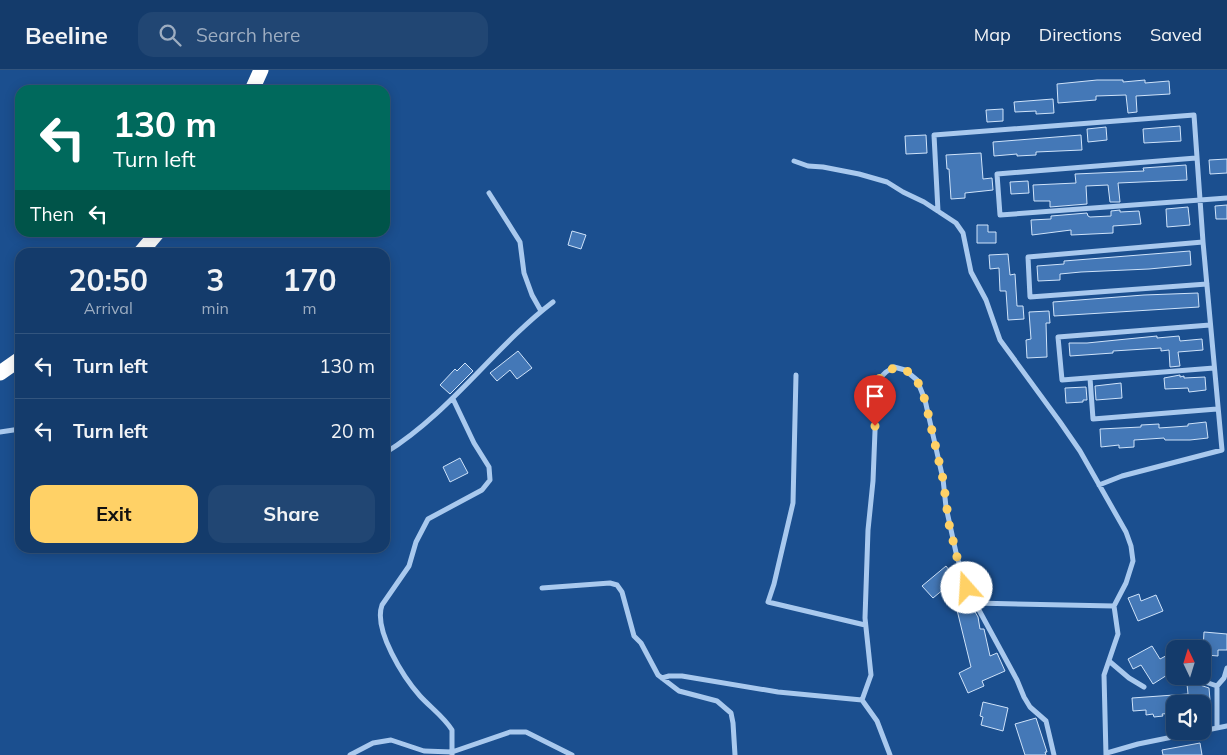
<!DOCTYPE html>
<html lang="en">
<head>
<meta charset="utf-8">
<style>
  body { margin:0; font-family:Mulish,sans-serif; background:#214673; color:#f1f3f6; height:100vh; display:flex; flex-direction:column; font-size:19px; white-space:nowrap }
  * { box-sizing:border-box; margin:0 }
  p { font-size:16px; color:#9dadc1 }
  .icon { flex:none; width:28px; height:28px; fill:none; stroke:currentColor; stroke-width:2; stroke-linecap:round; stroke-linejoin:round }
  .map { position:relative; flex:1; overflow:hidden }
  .sheet { position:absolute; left:15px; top:178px; width:375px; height:305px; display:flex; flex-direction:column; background:#143b6b; border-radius:15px; box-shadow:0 2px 12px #0003,0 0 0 1px #33557e }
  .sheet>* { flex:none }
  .top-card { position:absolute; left:15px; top:15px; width:375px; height:152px; border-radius:15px; box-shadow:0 2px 12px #0003,0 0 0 1px #33557e; background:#00695c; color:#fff; overflow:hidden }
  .needle { width:32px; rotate:356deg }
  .buttons { position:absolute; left:1166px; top:570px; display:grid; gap:10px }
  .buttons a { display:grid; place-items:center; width:45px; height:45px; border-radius:10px; background:#143b6b; box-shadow:0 2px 12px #0003,0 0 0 1px #33557e; font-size:25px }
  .pin { position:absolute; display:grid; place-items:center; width:42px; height:42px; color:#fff; margin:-51px -21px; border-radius:50% 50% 50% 0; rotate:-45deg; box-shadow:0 0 5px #0007 }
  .pin .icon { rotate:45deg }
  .me { position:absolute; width:55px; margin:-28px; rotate:341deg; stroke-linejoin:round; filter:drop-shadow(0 0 4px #0008) }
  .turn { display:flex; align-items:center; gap:18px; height:105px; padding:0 15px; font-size:22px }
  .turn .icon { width:65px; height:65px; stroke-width:2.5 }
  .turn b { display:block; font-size:35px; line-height:42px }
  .then { display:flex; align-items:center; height:48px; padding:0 15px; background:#0003; gap:10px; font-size:19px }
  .eta { display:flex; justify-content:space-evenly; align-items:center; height:85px; text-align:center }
  .eta b { font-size:30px; font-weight:700; line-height:35px }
  .action { display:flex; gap:10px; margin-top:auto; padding:10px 15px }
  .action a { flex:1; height:58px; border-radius:15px; background:#ffd166; color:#111; font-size:20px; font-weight:700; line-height:58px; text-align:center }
  .action a+a { background:#214673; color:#f1f3f6 }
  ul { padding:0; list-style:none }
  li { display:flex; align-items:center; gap:15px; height:65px; padding:0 15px; border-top:1px solid #33557e }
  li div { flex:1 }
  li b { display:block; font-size:19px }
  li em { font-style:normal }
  header { display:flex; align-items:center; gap:30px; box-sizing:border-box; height:70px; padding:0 25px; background:#143b6b; border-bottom:1px solid #33557e }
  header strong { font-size:24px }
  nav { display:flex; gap:28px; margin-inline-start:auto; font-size:18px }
  .search { width:350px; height:45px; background:#214673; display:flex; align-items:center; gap:12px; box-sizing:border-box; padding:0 18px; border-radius:15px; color:#9dadc1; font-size:19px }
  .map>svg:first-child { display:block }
</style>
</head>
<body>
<header>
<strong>Beeline</strong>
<div class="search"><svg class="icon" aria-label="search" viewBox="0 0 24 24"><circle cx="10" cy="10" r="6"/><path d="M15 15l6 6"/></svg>Search here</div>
<nav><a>Map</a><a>Directions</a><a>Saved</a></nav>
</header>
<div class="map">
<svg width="1227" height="685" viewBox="0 0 1227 685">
  <rect width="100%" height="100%" fill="#1b4f8f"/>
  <path fill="#4478b7" stroke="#cfe3fa" d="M1097 10H1123V12L1145 10V13L1169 11 1170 24 1136 26 1137 42 1128 43 1126 25 1096 26V30L1058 33 1057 14Z
    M1053 29 1054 43 1036 44V41L1015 42 1014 32Z
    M1003 39V51L987 52 986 40Z
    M1180 56 1181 71 1144 73 1143 59Z
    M1106 57 1107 70 1088 72 1087 59Z
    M926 65 927 83 906 84 905 66Z
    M1081 65 1082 80 1036 82V85L1017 86V84L994 86 993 72Z
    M981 83 983 109 992 108 993 120 965 123V128L951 129 949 99H947L946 85Z
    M1227 89V103L1210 104 1209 90Z
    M1186 95 1187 110 1118 113 1120 132H1110L1108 115 1086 116 1087 134 1050 137V131H1034L1033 115 1076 113 1075 104 1144 101 1143 98Z
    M1028 111 1029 123 1011 124 1010 112Z
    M1227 135V149H1216L1215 136Z
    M1188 137 1190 155 1167 157 1166 139Z
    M1120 140V142L1139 141 1141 154 1113 156V163L1071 165V160L1032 165 1031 150 1051 149V146L1087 143 1088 146 1090 147 1111 146V141Z
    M977 155H988V162H996V173H977Z
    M572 161 586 165 581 179 568 175Z
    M1190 181 1191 195 1149 199 1081 202 1060 204V210L1038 211 1037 196 1064 194V191Z
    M1008 184 1010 205 1015 204 1017 236H1023L1024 249 1008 250 1006 221H1000L999 198 990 199 989 185Z
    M1198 223 1199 237 1054 246 1053 232 1144 225Z
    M1049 241 1050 253H1046L1047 287 1027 288 1026 270 1031 269 1029 242Z
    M1157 266V268L1179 266 1180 271 1202 269 1203 280 1178 282 1180 296 1170 297 1169 280 1161 281V278L1113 281V283L1070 286 1069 273H1087Z
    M518 281 532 298 517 309 510 300 497 311 490 303Z
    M465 293 473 301 450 324 440 315 455 299 457 301Z
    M1180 305V307L1184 306V308L1205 307 1206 320 1189 322 1188 318 1165 319 1164 308Z
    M1121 313 1122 328 1096 330 1095 316Z
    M1086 317 1087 330H1083V332L1066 333 1065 318Z
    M1206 352 1208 368 1190 370H1165L1164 368 1134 370V377L1119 378V375L1101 377 1100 359 1141 357V355L1159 354V358L1188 356V354Z
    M460 388 468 403 450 412 443 397Z
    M946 496 956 509 933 528 922 516Z
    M1139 524 1141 531 1156 525 1163 541 1138 551 1128 528Z
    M971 535 978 547 980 559H984L990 586 997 583 1005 601 982 611 984 616 968 623 959 603 971 597 957 540Z
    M1204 562 1227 564V580H1218V586L1206 585V579H1203Z
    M1152 576 1160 589 1175 581V600L1153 614 1141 595 1133 599 1128 589Z
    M1187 614H1197L1209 618 1210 630 1190 632V634H1175V643L1162 644 1163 646 1154 647 1153 644 1146 645V640L1133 641 1132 628 1188 624Z
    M983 632 1008 638 1003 661 981 655 983 647 980 646Z
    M1036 648 1047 682H1045L1046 685H1025L1015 654Z
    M1200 673 1202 685H1163L1162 680Z"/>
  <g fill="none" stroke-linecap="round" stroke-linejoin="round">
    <path stroke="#a9c9ee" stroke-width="5" d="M1196 88 997 104 1000 145 1227 128
      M794 91 808 96 823 97 859 104 887 112 903 122 924 132 956 153 963 163 971 202 986 230 1000 270 1060 352 1080 381 1126 462 1131 476 1133 491 1126 513 1114 536 1118 564 1104 605 1106 685
      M489 123 520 172 524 203 532 225 541 241
      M938 141 934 65 1194 45 1203 172 1222 380 1122 406 1099 415
      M1203 172 1028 187 1030 227 1207 214
      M1210 255 1058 267 1062 310 1214 298
      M796 305 793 433 774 514 768 532 865 555
      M1090 308 1093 349 1217 339
      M453 329 474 373 489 397 490 410 482 420 428 449 416 472 409 496 382 535C373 560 404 608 420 626 430 637 444 647 452 660V682L510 662H526L572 685
      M0 362 20 359
      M385 383C451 342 493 278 553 232
      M542 518 610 513 617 515 622 522 634 566 641 573 658 605 679 621 717 631 731 643 733 653 735 685
      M975 533 1114 536
      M1109 591 1129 608 1144 617
      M1188 606 1217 616
      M662 608 669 606H682L778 622 862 630
      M1217 658V616L1224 608 1227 598
      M1107 683 1138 674 1227 656
      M350 685 373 673 391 670 424 681 452 682V685
      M890 685 877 651 862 630 871 605 865 548 868 460 873 411 877 311 886 302 894 297 905 300 917 310 925 330 943 409 946 437 957 487 967 518 1017 610 1024 627 1030 637 1046 651 1054 685"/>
    <path stroke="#fff" stroke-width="15" d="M252 20 261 0
      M141 182 158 162
      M0 303 20 289"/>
  </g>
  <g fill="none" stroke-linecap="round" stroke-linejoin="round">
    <path stroke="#ffd166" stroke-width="9" stroke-dasharray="0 16.2" d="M875 356 877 311 886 302 894 298 906 300 917 310 925 330 943 409 949 454 957 487 967 518"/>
  </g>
</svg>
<div class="buttons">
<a><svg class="needle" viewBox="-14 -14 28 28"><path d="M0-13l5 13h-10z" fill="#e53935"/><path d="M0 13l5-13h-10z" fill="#9dadc1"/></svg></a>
<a><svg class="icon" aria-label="sound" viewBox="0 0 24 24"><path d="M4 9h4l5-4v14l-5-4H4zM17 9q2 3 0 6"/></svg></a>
</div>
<div class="pin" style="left:875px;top:356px;background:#d93025"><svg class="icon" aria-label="arrive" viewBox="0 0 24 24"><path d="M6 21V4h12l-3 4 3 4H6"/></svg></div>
<svg class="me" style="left:967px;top:518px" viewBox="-20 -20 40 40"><circle r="19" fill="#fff"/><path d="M0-13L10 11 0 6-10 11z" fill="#ffd166"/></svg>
<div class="top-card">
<div class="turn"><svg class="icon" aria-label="left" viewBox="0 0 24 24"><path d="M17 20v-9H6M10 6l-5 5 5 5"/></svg><div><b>130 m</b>Turn left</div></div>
<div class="then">Then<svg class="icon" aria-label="left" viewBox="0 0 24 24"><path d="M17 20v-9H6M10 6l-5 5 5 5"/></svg></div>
</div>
<section class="sheet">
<div class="eta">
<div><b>20:50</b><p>Arrival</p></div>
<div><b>3</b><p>min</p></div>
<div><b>170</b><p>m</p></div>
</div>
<ul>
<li><svg class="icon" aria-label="left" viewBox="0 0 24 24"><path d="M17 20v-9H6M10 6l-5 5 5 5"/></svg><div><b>Turn left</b></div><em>130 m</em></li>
<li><svg class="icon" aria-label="left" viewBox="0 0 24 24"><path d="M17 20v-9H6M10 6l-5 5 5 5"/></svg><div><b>Turn left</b></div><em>20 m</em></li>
</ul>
<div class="action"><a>Exit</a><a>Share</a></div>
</section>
</div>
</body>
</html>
